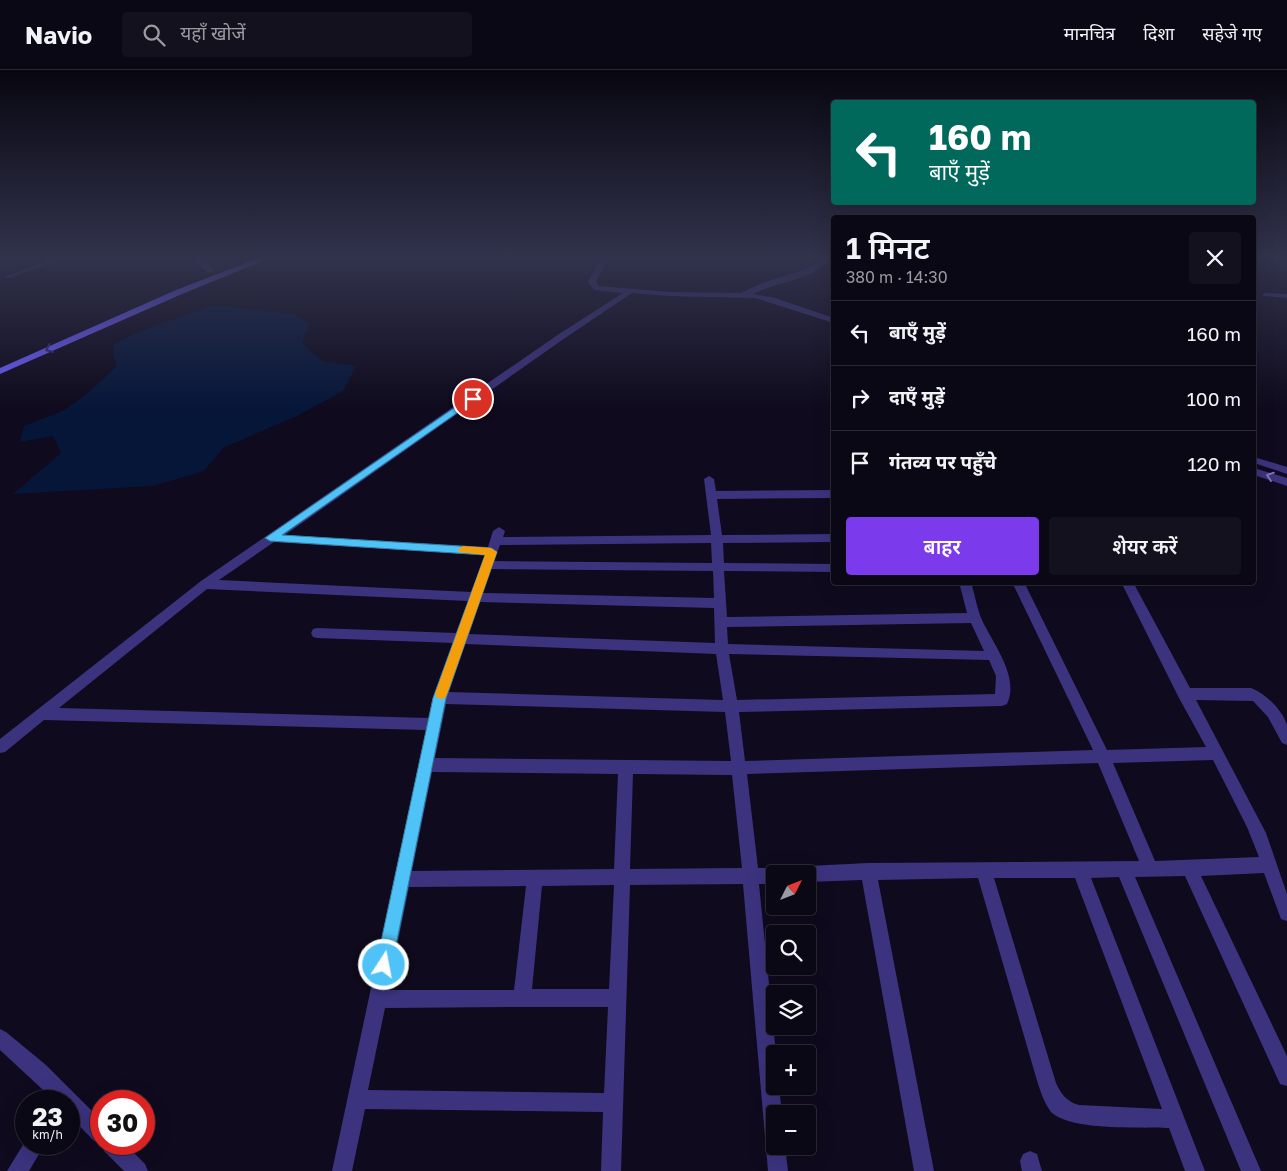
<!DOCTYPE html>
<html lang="hi">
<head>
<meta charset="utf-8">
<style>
  body { margin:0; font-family:"Golos Text","Noto Sans Devanagari",sans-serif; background:#14111f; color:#f1f3f6; height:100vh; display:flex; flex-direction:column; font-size:19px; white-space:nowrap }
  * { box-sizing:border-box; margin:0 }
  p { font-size:16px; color:#9a9aa1 }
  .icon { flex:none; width:28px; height:28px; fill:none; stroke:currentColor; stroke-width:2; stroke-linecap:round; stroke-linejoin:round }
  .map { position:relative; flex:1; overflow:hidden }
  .side { position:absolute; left:831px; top:145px; width:425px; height:370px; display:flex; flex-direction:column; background:#0b0816; border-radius:5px; box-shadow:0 5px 20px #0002,0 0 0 1px #2b2935 }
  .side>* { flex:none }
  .top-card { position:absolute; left:831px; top:30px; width:425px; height:105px; border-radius:5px; box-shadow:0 5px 20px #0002,0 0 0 1px #2b2935; background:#00695c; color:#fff; overflow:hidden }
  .needle { width:32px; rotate:48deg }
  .controls { position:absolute; left:766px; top:795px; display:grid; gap:10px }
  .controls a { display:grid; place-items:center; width:50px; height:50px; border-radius:5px; background:#0b0816; box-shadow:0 5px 20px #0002,0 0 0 1px #2b2935; font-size:25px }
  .speed { position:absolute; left:15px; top:1020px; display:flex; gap:10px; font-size:25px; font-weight:700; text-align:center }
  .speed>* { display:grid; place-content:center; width:65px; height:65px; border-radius:50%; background:#0b0816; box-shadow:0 5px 20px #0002,0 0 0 1px #2b2935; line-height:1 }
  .speed small { font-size:12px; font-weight:400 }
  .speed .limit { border:8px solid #d22; background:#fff; color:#111 }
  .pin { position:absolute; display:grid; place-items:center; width:42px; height:42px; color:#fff; margin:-21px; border:2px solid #fff; border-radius:50%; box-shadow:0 1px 5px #0007 }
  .me { position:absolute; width:55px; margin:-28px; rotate:11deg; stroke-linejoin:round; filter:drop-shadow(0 0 4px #0008) }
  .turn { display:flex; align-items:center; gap:18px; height:105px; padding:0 15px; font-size:22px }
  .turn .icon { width:65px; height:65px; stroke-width:2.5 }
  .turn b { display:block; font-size:35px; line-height:42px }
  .round { display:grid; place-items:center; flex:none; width:52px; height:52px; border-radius:5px; background:#14111f }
  .headline { display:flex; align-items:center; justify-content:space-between; height:85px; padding:0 15px }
  h1 { font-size:30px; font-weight:600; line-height:38px }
  .action { display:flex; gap:10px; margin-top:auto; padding:10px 15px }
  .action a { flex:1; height:58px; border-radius:5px; background:#7c3aed; color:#fff; font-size:20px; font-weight:600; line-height:58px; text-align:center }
  .action a+a { background:#14111f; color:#f1f3f6 }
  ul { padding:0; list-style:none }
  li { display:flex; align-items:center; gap:15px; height:65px; padding:0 15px; border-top:1px solid #2b2935 }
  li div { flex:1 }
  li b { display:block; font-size:19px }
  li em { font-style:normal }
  header { display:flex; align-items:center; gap:30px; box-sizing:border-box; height:70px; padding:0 25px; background:#0b0816; border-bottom:1px solid #2b2935 }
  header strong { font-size:24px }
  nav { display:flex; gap:28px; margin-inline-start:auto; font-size:18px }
  .search { width:350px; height:45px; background:#14111f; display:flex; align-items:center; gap:12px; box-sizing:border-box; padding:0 18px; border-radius:5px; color:#9a9aa1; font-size:19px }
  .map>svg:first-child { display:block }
</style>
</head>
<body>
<header>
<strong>Navio</strong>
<div class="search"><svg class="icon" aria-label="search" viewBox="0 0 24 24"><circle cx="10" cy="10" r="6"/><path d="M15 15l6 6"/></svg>यहाँ खोजें</div>
<nav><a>मानचित्र</a><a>दिशा</a><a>सहेजे गए</a></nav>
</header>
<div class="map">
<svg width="1287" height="1101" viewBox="0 0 1287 1101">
  <rect width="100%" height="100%" fill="#0f0a1d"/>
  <path fill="#061639" d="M213 235 294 244 309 253 302 273 322 291 356 296 343 321 299 345 223 378 204 401 153 416 13 424 61 383 53 366 20 372 24 356 65 340 88 323 117 296 113 285 114 274 138 262Z"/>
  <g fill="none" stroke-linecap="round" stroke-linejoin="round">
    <path fill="#3b337e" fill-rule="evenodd" d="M62 186H70L9 208 4 207Z
      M1265 223 1287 224V228L1263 226V224Z"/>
    <path fill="#3b337e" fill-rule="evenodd" d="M189 186H198L215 201 208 203Z
      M602 186H610L596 212 599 216 669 222 741 223 762 213 806 199 814 195 824 186H832C815 210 778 211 753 224L775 228 834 248V253L755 228 669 226 632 223 565 268 285 465 488 477 493 461 499 457 505 461 503 467 711 465 704 409 709 406 714 409 716 421 834 420V428L717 429 722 465 834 464V472L723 473 724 493 834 494V502L724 501 727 547 967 543 959 512H971C975 525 977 539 982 550 993 574 1020 607 1007 634L1002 636 739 642 745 691 1093 680 1012 512H1024L1107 680 1206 677 1179 628 1121 512H1133L1190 618H1251C1266 624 1282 639 1287 655 1287 661 1287 669 1287 675L1282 673 1268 647 1253 631 1196 630 1266 763 1287 824V851L1281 849 1264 803 1201 806 1287 986V1016L1280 1014 1185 806 1135 807 1261 1101H1241L1119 807 1091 808 1205 1101H1185L1169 1058C1142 1057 1070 1061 1051 1042 1045 1034 1041 1023 1038 1014L978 808 878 810 934 1101H914L862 810 808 812V804H800L802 798 808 796 868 793 1139 791 1098 693 747 704 758 798H775L781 800 782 804H775V814H759L776 984 775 1016H779L782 1044H775V1076H785L788 1101H768L743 814 630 815 621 1101H601L603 1042 365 1039 352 1101H332L426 660 44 650 5 682 0 683V669L201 511 559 264 623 223 594 220 588 212ZM274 472 485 485 471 522 219 510ZM711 473 712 493 494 491 500 475ZM491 499 713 501 714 528 483 523ZM207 519 468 531 456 563 317 558 313 559 311 563 313 567 317 568 453 573 433 628 429 648 59 638ZM480 532 714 538 715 573 469 564ZM971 553 984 581 728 574 727 557ZM465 574 716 584 723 630 449 622ZM729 584 989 590 996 606 995 624 737 630ZM446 634 725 642 731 691 435 688ZM1213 690 1247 757 1259 787 1155 791 1113 693ZM432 702 618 704 614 799 412 801ZM633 704 732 705 742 798 630 799ZM994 808H1075L1162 1039 1079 1035C1067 1032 1061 1024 1056 1013ZM614 815 609 919H532L542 816ZM526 816 514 920H388L409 817ZM523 937H608L604 1023 368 1020 385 938Z
      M1254 387 1287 397V404L1254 393Z
      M1254 398 1287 408V416L1254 405Z
      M0 959 6 962 46 995 101 1050V1074H125L145 1094 148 1101H124L104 1081 101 1074 94 1071 69 1045V1031H55L0 980Z
      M26 1070V1074H45L29 1101H7Z
      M1030 1081 1037 1084 1042 1101H1022L1020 1091 1023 1084Z"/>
    <path fill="#6c5dff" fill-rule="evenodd" d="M264 186H275L182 224 0 304V298L176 220Z"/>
  </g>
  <defs><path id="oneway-chevron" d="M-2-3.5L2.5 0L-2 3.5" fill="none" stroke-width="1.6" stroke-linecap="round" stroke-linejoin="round" transform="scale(1.25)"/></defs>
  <use stroke="#342b77" href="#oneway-chevron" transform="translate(49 279) rotate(156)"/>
  <use stroke="#7e75b8" href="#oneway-chevron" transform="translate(1270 406) rotate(-161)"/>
  <linearGradient id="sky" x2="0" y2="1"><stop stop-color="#080610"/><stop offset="0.55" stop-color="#31334c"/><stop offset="1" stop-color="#31334c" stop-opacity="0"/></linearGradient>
  <rect width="1287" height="340" fill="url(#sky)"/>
  <path fill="#4fc3f7" stroke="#337fa1" d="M470 327 477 329 282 465 491 478 497 482 446 628 392 895 390 900 384 903 379 900 376 895 433 628 485 485 270 471 265 468Z"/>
  <path fill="#f59e0b" d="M463 476 491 478 497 482 447 624 445 628 441 629 437 628 435 624 485 485 459 482 458 480Z"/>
</svg>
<div class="controls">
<a><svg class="needle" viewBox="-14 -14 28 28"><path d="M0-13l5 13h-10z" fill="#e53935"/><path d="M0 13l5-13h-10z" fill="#9a9aa1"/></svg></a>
<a><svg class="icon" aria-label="search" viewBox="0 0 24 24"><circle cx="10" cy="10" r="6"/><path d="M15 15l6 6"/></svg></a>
<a><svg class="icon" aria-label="layers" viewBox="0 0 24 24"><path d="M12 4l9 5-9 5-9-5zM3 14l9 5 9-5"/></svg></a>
<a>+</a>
<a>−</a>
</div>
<div class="speed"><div>23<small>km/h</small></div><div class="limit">30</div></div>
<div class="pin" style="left:473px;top:329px;background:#d93025"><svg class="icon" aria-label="arrive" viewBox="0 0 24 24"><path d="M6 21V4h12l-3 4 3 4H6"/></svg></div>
<svg class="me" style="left:384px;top:895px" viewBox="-20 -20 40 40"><circle r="17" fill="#4fc3f7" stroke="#fff" stroke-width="3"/><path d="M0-11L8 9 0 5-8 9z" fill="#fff"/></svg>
<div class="top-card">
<div class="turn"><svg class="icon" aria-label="left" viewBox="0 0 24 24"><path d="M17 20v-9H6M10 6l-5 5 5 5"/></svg><div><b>160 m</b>बाएँ मुड़ें</div></div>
</div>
<section class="side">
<div class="headline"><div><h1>1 मिनट</h1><p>380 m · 14:30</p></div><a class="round"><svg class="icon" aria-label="close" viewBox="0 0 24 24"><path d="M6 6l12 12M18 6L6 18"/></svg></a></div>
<ul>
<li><svg class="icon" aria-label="left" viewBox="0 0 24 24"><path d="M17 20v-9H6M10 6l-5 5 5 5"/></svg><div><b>बाएँ मुड़ें</b></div><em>160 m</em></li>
<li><svg class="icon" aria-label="right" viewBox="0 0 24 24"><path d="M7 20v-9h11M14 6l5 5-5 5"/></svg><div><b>दाएँ मुड़ें</b></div><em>100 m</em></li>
<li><svg class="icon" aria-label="arrive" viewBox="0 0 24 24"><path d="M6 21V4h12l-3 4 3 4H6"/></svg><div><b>गंतव्य पर पहुँचे</b></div><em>120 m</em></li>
</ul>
<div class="action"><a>बाहर</a><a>शेयर करें</a></div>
</section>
</div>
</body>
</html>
